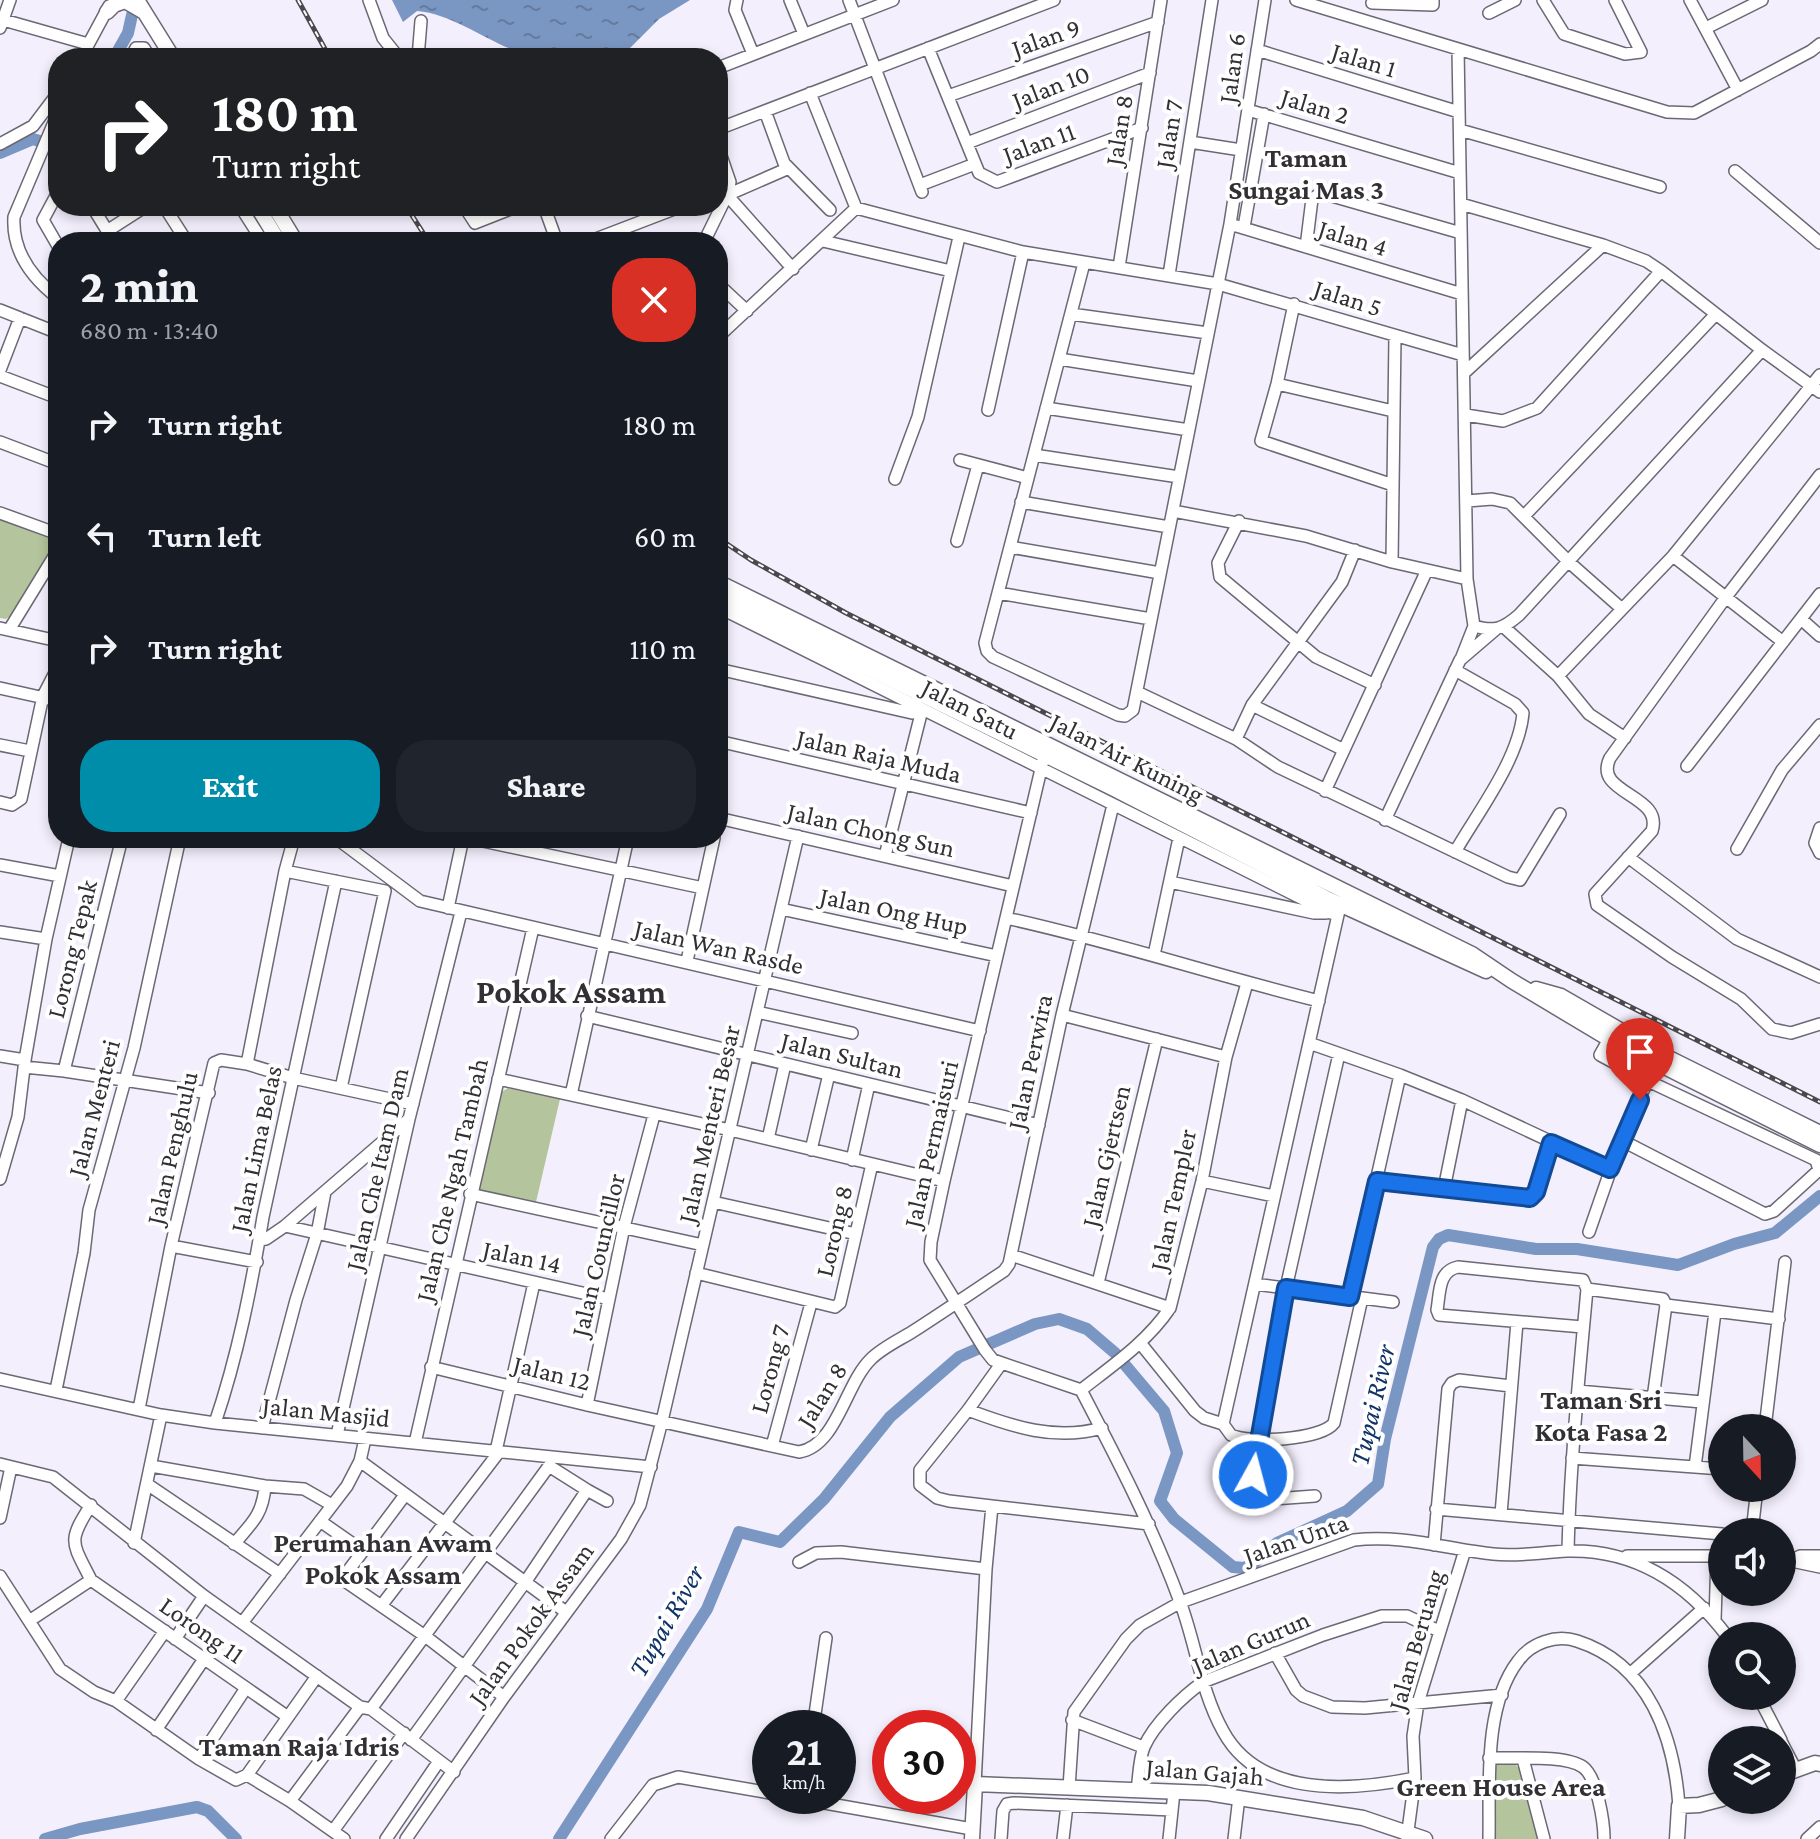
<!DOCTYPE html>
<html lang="en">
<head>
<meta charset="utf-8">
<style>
  body { margin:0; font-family:"Crimson Pro",serif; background:#20242c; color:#f1f3f6; height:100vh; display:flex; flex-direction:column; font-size:30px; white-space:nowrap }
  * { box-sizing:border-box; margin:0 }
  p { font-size:26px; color:#9ea1a6 }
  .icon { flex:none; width:44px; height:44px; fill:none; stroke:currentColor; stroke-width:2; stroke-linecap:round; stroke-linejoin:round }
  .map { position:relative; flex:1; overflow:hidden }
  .details { position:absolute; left:48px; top:232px; width:680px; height:616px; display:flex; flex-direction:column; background:#171b24; border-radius:32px; box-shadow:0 4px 12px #0003 }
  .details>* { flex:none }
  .top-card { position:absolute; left:48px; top:48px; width:680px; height:168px; border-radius:32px; box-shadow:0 4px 12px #0003; background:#202124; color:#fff; overflow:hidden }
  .needle { width:52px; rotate:158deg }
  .buttons { position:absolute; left:1708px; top:1414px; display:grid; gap:16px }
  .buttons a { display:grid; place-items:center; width:88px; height:88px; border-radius:50%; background:#171b24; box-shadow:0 4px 12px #0003; font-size:40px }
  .speed { position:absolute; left:752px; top:1710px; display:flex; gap:16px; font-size:40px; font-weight:700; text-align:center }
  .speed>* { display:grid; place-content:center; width:104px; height:104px; border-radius:50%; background:#171b24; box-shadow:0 4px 12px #0003; line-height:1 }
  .speed small { font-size:20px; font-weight:400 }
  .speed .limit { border:12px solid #d22; background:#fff; color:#111 }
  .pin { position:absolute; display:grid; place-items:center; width:68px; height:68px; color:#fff; margin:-82px -34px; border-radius:50% 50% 50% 0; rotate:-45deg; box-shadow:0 0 8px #0007 }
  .pin .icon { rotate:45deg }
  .me { position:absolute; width:88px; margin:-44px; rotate:7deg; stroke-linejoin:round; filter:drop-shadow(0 0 6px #0008) }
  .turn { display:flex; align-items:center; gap:28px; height:168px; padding:0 32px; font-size:36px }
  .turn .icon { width:104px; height:104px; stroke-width:2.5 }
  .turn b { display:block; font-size:56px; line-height:68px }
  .round { display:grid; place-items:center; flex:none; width:84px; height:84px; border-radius:32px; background:#20242c }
  .headline { display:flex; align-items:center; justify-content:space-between; height:136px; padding:0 32px }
  h1 { font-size:48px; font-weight:800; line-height:60px }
  .action { display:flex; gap:16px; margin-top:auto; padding:16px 32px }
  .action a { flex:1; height:92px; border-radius:32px; background:#008daa; color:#fff; font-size:32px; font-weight:800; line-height:92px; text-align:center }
  .action a+a { background:#20242c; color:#f1f3f6 }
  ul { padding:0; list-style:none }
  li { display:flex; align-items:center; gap:24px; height:112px; padding:0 32px }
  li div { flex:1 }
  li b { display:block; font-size:30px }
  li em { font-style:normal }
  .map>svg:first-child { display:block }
</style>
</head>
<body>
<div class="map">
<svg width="1820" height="1839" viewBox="0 0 1820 1839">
  <defs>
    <pattern id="water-ripples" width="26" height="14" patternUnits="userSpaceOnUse" patternTransform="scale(2)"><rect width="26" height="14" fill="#7a96c2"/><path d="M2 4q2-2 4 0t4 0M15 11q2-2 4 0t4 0" fill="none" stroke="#657b9e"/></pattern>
  </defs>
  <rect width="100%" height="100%" fill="#f3effd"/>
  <path fill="#b4c59d" d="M0 509 58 538 13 614 6 619 0 618Z
    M508 1088 560 1099 536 1202 476 1190 495 1096Z
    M1493 1764 1516 1765C1530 1779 1534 1819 1538 1839H1494Z"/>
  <path fill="url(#water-ripples)" d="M392 0H690L659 19 620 58C588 58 551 64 521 53 486 41 453 14 417 11L403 22Z"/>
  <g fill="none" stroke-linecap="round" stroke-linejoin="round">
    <path stroke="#7a96c2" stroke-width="12" d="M114 58 128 33 132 15
      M0 153 33 139 58 147
      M45 1839 80 1829 197 1807 208 1811 236 1839
      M559 1839 707 1609 739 1532 780 1542 824 1499 890 1417 959 1357 1035 1324 1059 1319 1087 1329 1115 1353 1164 1411 1177 1453 1160 1501 1174 1519 1233 1567 1244 1568 1253 1564 1277 1543 1347 1511 1378 1484 1385 1439 1433 1247 1439 1239 1448 1235 1536 1249H1577L1678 1265 1734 1244 1775 1233 1820 1196"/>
    <defs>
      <path id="minor" d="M369 0 383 38 399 58
        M737 0 735 10 753 54
        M790 0 804 34
        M849 0 922 192
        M1296 0 1667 112 1694 113 1811 51 1820 44
        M1543 0 1564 34 1625 54 1641 52 1615 0
        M1690 0 1738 90
        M1372 3 1433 5V0
        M1489 13 1515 0
        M0 19 88 44
        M0 28 10 0
        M1706 28 1762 0
        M928 48 979 173 997 182 1142 128
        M1458 49 1467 579 1474 626C1494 632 1503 629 1519 615L1762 350
        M1257 50 1459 112
        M81 58 109 6
        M131 58 136 48H144L150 58
        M418 58 421 21
        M718 68 893 0
        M810 93 856 208
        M948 96 1158 22
        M1248 110 1460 173
        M765 111 784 163 830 210
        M58 113 14 217C12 251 32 278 58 298
        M718 129 1054 0
        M1460 130 1660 187
        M1190 142 1241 150
        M967 143 1150 73
        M0 144 33 126 58 93
        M718 147 730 182 727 195
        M1735 171 1820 243
        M920 185 975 164
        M58 192 43 220 58 246
        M727 195 793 269
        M1461 204 1603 245 1464 373
        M92 206 114 242
        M164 206 187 242
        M240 206 263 242
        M464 206 475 223 518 206
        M544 206 557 242
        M1230 224 1462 294
        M1244 227 1264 114
        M107 231 146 206
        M823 241 951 271
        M588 242 682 206
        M704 242 727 195 789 168
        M1603 245 1646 261 1661 271 1762 350 1820 392
        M1306 247 1312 199 1318 195 1325 194 1461 233
        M1084 263 985 643 987 651 993 657 1118 715 1125 716 1133 710 1230 224 1265 0
        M1119 267 1161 0
        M1169 275 1212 0
        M718 284 747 311
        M1294 304 1277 384 1261 441 1393 485
        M0 310 58 333
        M1071 314 1208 333
        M718 337 856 208 1023 252 1218 284 1463 355
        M1059 359 1198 381
        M0 370 20 318
        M0 376 58 398
        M1277 384 1393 411
        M1046 408 1189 430
        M988 410 1023 252
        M1466 415 1503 421 1537 408 1661 271
        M0 442 58 464
        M1034 455 1179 477
        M960 460 1028 478
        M1820 475 1726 597 1610 758C1592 794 1664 794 1652 831L1595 894 1597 905 1672 957 1741 999 1772 1029 1791 1033 1820 1024
        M895 479 918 417 959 237
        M1467 501 1492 499 1510 503 1570 563 1622 609
        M1021 502 1169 527
        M1173 511 1306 536 1392 562 1467 579
        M0 513 58 534
        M1525 515 1716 314
        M1239 521 1218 563 1220 577 1316 657 1375 685
        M957 541 978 465
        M1010 547 1160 573
        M1673 556 1783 642
        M1392 562 1395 336
        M998 593 1151 619
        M718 607 1331 913
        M1801 619 1820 636
        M0 628 58 641
        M1505 628 1558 676 1589 714 1625 738
        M9 630 58 550
        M1461 659 1474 626
        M718 669 912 713 922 710
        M1558 676 1673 556 1820 375
        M0 688 58 701
        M1137 692 1236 739 1278 767 1508 877 1520 880 1560 814
        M1252 705 1344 750
        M1236 739 1252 705 1342 582 1355 550
        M718 741 1031 813
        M0 745 30 751
        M1046 748 944 1181 931 1242 930 1260 985 1350 993 1360 1081 1390C1117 1459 1152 1526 1179 1599 1196 1642 1200 1690 1223 1731 1259 1798 1351 1791 1415 1778
        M1687 766 1820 594
        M1325 791 1427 570
        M0 802 12 805 21 799 43 696 58 667
        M718 818 1013 886
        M1385 820 1460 660 1495 630
        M1820 828 1815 843 1820 853
        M336 838 420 901 980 1031
        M469 838 703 888
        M1737 849 1782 770 1820 725
        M1455 852C1478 812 1519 759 1523 713L1515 704 1455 670
        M885 856 922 710
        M1628 857 1737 939 1820 977
        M0 865 60 876
        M285 871 385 891 341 1088
        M1170 882 1314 913H1326
        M448 908 463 838
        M781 909 997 956
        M1006 918C1112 941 1214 975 1319 1001
        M0 932 46 939
        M1154 955 1179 838
        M687 961 714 838
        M757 1012 852 1033
        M1062 1015 1226 1057
        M587 1016 1039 1125
        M1609 1039 1600 1055 1648 1081 1816 1160 1819 1170 1774 1211 1765 1214 1621 1140
        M1309 1043 1400 1075 1462 1100 1610 1169
        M0 1056 25 1060
        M247 1064 293 1078 413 1104
        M24 1067 64 1071 209 1093
        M64 1071 122 838
        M498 1079 730 1130 944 1181
        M571 1095 628 838
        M768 1139 785 1064
        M811 1150 829 1074
        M852 1160 869 1084
        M0 1179 18 1117 25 1060 46 939 69 838
        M1202 1181 1274 1196
        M1377 1181 1530 1198 1536 1192 1551 1143
        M1444 1189 1462 1100
        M470 1194 703 1245
        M713 1202 856 1234
        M285 1226 609 1299
        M1589 1232 1621 1140 1655 1064
        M259 1240 266 1239 285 1226 409 1119
        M171 1246 257 1262
        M1011 1255 1170 1308
        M696 1273 835 1307 840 1303 872 1164
        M1098 1283 1157 1039
        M1255 1284 1393 1302
        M1587 1289 1663 1299 1666 1305 1779 1319
        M1350 1297 1400 1075
        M1141 1344 1195 1411 1204 1418 1223 1424 1231 1435C1250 1444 1321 1440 1334 1423L1362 1298
        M1001 1364 968 1410 920 1470V1485L937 1498 949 1501 1149 1524
        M431 1367 587 1405 799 1452C837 1446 845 1384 871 1359 882 1348 899 1340 912 1332 943 1312 974 1291 1004 1271L1009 1264 1062 1015 1113 805
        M0 1379 161 1415 215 1423 651 1467
        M56 1390 84 1253 89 1210 134 1048 180 838
        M1081 1390C1113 1365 1147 1342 1170 1308L1202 1181 1226 1057 1247 983
        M1578 1391 1702 1402
        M1653 1398 1666 1305
        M587 1405 624 1227 654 1115
        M139 1409 171 1246 214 1063 221 1060 247 1064 285 871 294 838
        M968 1410C1013 1427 1055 1441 1102 1428
        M215 1423C238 1355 251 1288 263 1217L336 881
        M1223 1424 1340 906
        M262 1428 296 1300 317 1234 325 1192
        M1765 1428 1785 1262
        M337 1435 409 1119 461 912
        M415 1443 533 928
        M772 1446 811 1303
        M496 1451 534 1283
        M1572 1458 1722 1469
        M360 1461 566 1612
        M0 1464 53 1477 204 1596 360 1707 371 1709 454 1772
        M151 1466 265 1486 304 1489 332 1505
        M1695 1467 1715 1312
        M147 1484 280 1574
        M587 1490 607 1501
        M405 1495 342 1579 425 1636 504 1697
        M1315 1496 1261 1500 1254 1491 1253 1475 1286 1288 1339 1054
        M91 1505C67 1542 72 1542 91 1580L288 1717
        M1436 1509 1722 1534
        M1501 1514 1517 1322
        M0 1518 11 1467
        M320 1521 363 1551
        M1752 1532 1757 1488
        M134 1543 161 1415
        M234 1544C252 1523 263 1514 265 1486
        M1434 1545 1448 1389 1452 1383 1459 1380 1511 1386
        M1568 1551C1570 1464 1579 1377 1587 1289L1583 1280 1458 1267C1438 1271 1440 1293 1437 1310L1439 1315 1583 1327
        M1627 1556H1722
        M1782 1559 1820 1567
        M1793 1560 1800 1556H1820
        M799 1562 816 1553 841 1552 986 1569
        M0 1576 60 1669 94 1692 116 1701 165 1631
        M381 1606 499 1452
        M1715 1620 1717 1556
        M29 1621 91 1580
        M242 1623 347 1486 360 1461 365 1439
        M175 1639 204 1596
        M1275 1653 1296 1690 1303 1696 1332 1707 1365 1708 1502 1695
        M1632 1672 1704 1608
        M1758 1696 1781 1740
        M116 1701 199 1759 236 1780 247 1775 317 1676
        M371 1709 549 1466 587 1490 526 1581 411 1740
        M1072 1720 1143 1747
        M813 1728 826 1638
        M156 1730 204 1659
        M1782 1743 1796 1770
        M1489 1758C1512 1759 1565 1754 1583 1767 1597 1777 1604 1822 1604 1839
        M199 1759 246 1688
        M1523 1759 1544 1839
        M247 1775 290 1801 344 1839
        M975 1784 986 1569 992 1506
        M1069 1788 1074 1712 1126 1639 1140 1625 1181 1602 1354 1540C1401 1534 1447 1549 1493 1554 1518 1557 1542 1552 1567 1551 1635 1549 1687 1583 1727 1636
        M1137 1790C1139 1777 1139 1759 1144 1747 1154 1724 1183 1696 1203 1682L1323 1635 1382 1616H1407L1439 1631
        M785 1796 972 1829
        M290 1801 360 1707
        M333 1831 404 1733
        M1407 1838 1415 1778 1413 1736 1418 1703 1465 1550
        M386 1839 439 1761
        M406 1839 504 1697 621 1539 640 1505 662 1421 798 836
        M611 1839 653 1785 678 1777 770 1793
        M1001 1839 1003 1811 1007 1804 1014 1803 1172 1810
        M1063 1839 1067 1805
        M1169 1839 1174 1792
        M1234 1839 1239 1797
        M1489 1839C1490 1785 1483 1707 1518 1661 1531 1643 1556 1634 1577 1641 1649 1664 1674 1737 1679 1806
        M1807 1839 1820 1827"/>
      <path id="major" d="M137 0 173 58
        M107 12 114 5 125 1 144 12
        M257 206 279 242
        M274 206 296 242
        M718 582 1472 954 1512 981 1609 1039 1820 1145
        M718 595 1112 788 1326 898 1486 971
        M1536 989 1561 996 1665 1056 1820 1133
        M1782 1775 1815 1763 1820 1764
        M972 1839 975 1784 1208 1793 1363 1818 1425 1839
        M1677 1839 1679 1806 1699 1805 1722 1799"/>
    </defs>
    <use href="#minor" stroke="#6c6874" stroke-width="14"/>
    <use href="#major" stroke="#6c6874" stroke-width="17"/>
    <use href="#minor" stroke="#fff" stroke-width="11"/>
    <use href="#major" stroke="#fff" stroke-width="14"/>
    <defs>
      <path id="rail" d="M298 0 330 58
        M406 206 429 242
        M718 538 751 560 846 613 1820 1102"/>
    </defs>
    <use href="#rail" stroke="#4b484e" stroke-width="5"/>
    <use href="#rail" stroke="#fff" stroke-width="2" stroke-dasharray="6" stroke-linecap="butt"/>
  </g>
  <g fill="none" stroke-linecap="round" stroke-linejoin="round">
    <defs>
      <path id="route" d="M1253 1475 1286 1288 1350 1297 1377 1181 1530 1198 1536 1192 1551 1143 1610 1169 1640 1100"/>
    </defs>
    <use href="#route" stroke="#114b97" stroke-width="20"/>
    <use href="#route" stroke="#1a73e8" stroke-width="14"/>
  </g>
  <g text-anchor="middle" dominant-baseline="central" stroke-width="8" stroke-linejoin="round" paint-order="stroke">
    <g font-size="26" fill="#323035" stroke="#fff">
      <text transform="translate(1046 38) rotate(-19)">Jalan 9</text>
      <text transform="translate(1364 60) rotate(17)">Jalan 1</text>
      <text transform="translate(1232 68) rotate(-82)">Jalan 6</text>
      <text transform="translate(1051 87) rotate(-21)">Jalan 10</text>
      <text transform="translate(1315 106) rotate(17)">Jalan 2</text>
      <text transform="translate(1119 130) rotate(-81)">Jalan 8</text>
      <text transform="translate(1169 134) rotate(-81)">Jalan 7</text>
      <text transform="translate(1039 143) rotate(-20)">Jalan 11</text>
      <text transform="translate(1353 238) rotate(17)">Jalan 4</text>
      <text transform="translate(1348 298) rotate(18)">Jalan 5</text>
      <text transform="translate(970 709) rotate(27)">Jalan Satu</text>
      <text transform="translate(879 756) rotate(13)">Jalan Raja Muda</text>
      <text transform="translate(1127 758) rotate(27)">Jalan Air Kuning</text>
      <text transform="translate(871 830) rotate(13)">Jalan Chong Sun</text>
      <text transform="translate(894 911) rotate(12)">Jalan Ong Hup</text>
      <text transform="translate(719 947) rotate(13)">Jalan Wan Rasde</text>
      <text transform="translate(72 949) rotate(-76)">Lorong Tepak</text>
      <text transform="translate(842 1055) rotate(14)">Jalan Sultan</text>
      <text transform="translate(1030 1062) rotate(-78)">Jalan Perwira</text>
      <text transform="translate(94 1108) rotate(-75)">Jalan Menteri</text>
      <text transform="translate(709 1124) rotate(-77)">Jalan Menteri Besar</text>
      <text transform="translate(931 1144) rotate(-77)">Jalan Permaisuri</text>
      <text transform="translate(172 1148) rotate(-77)">Jalan Penghulu</text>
      <text transform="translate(256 1149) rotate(-78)">Jalan Lima Belas</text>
      <text transform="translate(1106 1156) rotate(-77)">Jalan Gjertsen</text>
      <text transform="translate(377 1169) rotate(-77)">Jalan Che Itam Dam</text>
      <text transform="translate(452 1180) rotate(-77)">Jalan Che Ngah Tambah</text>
      <text transform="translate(1173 1200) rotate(-78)">Jalan Templer</text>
      <text transform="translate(834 1231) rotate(-77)">Lorong 8</text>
      <text transform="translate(598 1255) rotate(-77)">Jalan Councillor</text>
      <text transform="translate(522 1257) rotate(12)">Jalan 14</text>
      <text transform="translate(770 1369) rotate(-75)">Lorong 7</text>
      <text transform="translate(552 1373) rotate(14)">Jalan 12</text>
      <text transform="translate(822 1395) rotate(-58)">Jalan 8</text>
      <text transform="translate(326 1412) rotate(6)">Jalan Masjid</text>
      <text transform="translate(1296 1539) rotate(-19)">Jalan Unta</text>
      <text transform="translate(531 1624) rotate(-54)">Jalan Pokok Assam</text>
      <text transform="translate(202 1630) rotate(35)">Lorong 11</text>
      <text transform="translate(1416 1640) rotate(-74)">Jalan Beruang</text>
      <text transform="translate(1251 1642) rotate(-23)">Jalan Gurun</text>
      <text transform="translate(1205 1772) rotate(5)">Jalan Gajah</text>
    </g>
    <g font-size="28" font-weight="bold" fill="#323035" stroke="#fff">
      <text x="1306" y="157">Taman<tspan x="1306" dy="32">Sungai Mas 3</tspan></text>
      <text x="1601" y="1399">Taman Sri<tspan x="1601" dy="32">Kota Fasa 2</tspan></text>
      <text x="383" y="1542">Perumahan Awam<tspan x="383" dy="32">Pokok Assam</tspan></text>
      <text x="299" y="1746">Taman Raja Idris</text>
      <text x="1501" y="1786">Green House Area</text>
    </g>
    <g font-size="28" font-style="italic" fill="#0f3268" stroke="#fff">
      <text transform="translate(1372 1405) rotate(-77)">Tupai River</text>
      <text transform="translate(666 1621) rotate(-60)">Tupai River</text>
    </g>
    <g font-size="34" font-weight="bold" fill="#323035" stroke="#fff">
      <text x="571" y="991">Pokok Assam</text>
    </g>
  </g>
</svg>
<div class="buttons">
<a><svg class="needle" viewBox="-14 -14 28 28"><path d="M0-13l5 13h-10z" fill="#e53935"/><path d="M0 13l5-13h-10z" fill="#9ea1a6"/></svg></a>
<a><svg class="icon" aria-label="sound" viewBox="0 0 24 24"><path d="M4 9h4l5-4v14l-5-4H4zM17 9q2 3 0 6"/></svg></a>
<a><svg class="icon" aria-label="search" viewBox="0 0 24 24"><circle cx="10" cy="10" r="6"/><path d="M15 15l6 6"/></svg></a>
<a><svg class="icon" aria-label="layers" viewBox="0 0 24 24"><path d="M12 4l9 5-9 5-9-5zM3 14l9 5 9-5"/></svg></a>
</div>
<div class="speed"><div>21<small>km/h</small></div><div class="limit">30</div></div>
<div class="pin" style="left:1640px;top:1100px;background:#d93025"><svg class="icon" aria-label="arrive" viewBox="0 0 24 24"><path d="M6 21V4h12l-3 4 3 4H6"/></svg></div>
<svg class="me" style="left:1253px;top:1475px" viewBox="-20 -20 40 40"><circle r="17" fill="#1a73e8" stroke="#fff" stroke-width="3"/><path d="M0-11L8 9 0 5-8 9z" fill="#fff"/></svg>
<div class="top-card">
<div class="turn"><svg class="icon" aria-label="right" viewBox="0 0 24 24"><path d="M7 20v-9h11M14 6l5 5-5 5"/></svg><div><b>180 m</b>Turn right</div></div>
</div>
<section class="details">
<div class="headline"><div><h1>2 min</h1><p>680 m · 13:40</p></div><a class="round" style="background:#d93025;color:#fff"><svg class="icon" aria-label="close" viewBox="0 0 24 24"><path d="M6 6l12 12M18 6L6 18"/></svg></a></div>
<ul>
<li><svg class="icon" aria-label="right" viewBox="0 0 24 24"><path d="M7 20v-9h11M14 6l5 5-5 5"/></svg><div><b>Turn right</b></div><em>180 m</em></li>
<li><svg class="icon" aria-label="left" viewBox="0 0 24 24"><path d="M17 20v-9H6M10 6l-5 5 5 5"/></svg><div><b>Turn left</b></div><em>60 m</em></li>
<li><svg class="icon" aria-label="right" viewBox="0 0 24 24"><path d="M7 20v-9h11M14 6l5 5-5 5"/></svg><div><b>Turn right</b></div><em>110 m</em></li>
</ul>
<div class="action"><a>Exit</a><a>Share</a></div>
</section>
</div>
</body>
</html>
